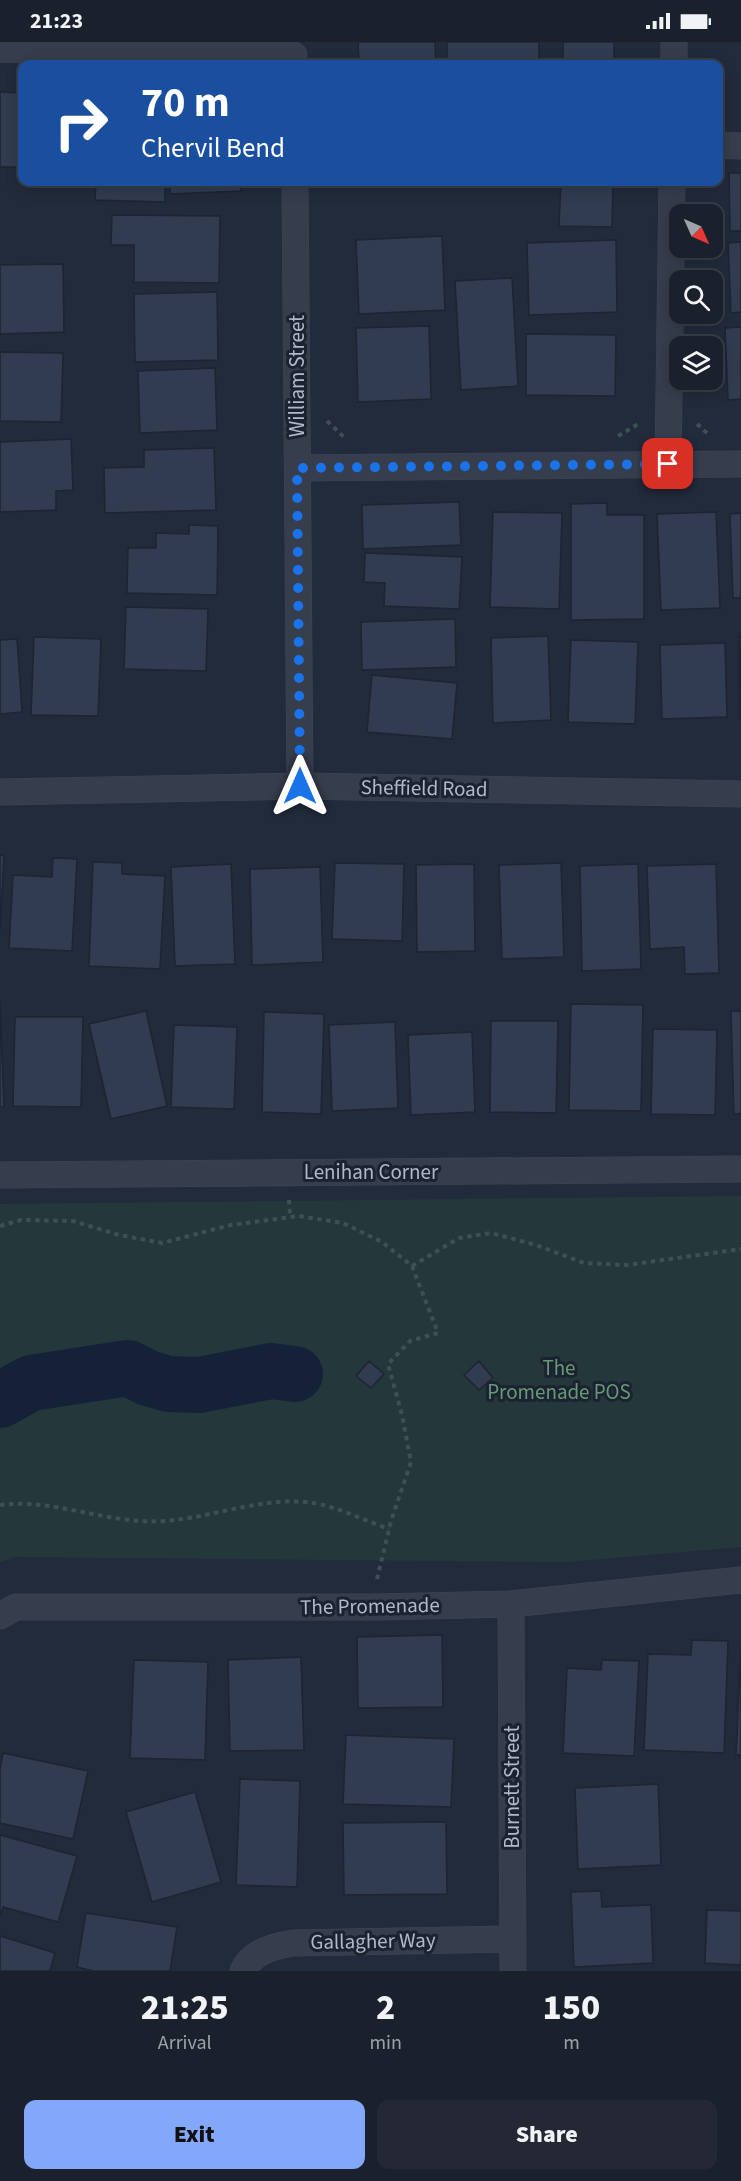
<!DOCTYPE html>
<html lang="en">
<head>
<meta charset="utf-8">
<style>
  body { margin:0; font-family:"Source Sans 3",sans-serif; background:#232834; color:#f1f3f6; height:100vh; display:flex; flex-direction:column; font-size:22px; white-space:nowrap }
  * { box-sizing:border-box; margin:0 }
  p { font-size:20px; color:#9fa3a9 }
  .icon { flex:none; width:33px; height:33px; fill:none; stroke:currentColor; stroke-width:2; stroke-linecap:round; stroke-linejoin:round }
  .map { position:relative; height:1929px; overflow:hidden }
  .panel { display:flex; flex-direction:column; background:#1a202c; flex:1 }
  .panel>* { flex:none }
  .banner { position:absolute; left:18px; top:18px; width:705px; height:126px; border-radius:12px; box-shadow:0 3px 15px #0003,0 0 0 2px #383e48; background:#1a4fa0; color:#fff; overflow:hidden }
  .needle { width:39px; rotate:135deg }
  .buttons { position:absolute; left:669px; top:162px; display:grid; gap:12px }
  .buttons a { display:grid; place-items:center; width:54px; height:54px; border-radius:12px; background:#1a202c; box-shadow:0 3px 15px #0003,0 0 0 2px #383e48; font-size:30px }
  .pin { position:absolute; display:grid; place-items:center; width:51px; height:51px; color:#fff; margin:-26px; border-radius:12px; box-shadow:0 3px 9px #0006 }
  .me { position:absolute; width:66px; margin:-33px; rotate:0deg; stroke-linejoin:round; filter:drop-shadow(0 0 4px #0008) }
  .turn { display:flex; align-items:center; gap:21px; height:126px; padding:0 24px; font-size:27px }
  .turn .icon { width:78px; height:78px; stroke-width:2.5 }
  .turn b { display:block; font-size:42px; line-height:51px }
  .eta { display:flex; justify-content:space-evenly; align-items:center; height:102px; text-align:center }
  .eta b { font-size:36px; font-weight:800; line-height:42px }
  .cta { display:flex; gap:12px; margin-top:auto; padding:12px 24px }
  .cta a { flex:1; height:69px; border-radius:12px; background:#84a8f9; color:#111; font-size:24px; font-weight:800; line-height:69px; text-align:center }
  .cta a+a { background:#232834; color:#f1f3f6 }
  .status { display:flex; justify-content:space-between; align-items:center; height:42px; padding:0 30px; background:#1a202c; direction:ltr }
  .status svg { height:16px; fill:currentColor }
  .map>svg:first-child { display:block }
</style>
</head>
<body>
<div class="status"><b>21:23</b><svg viewBox="0 0 49 12"><path d="M0 12V9h3v3zM5 12V6h3v6zM10 12V3h3v9zM15 12V0h3v12zM26 1h20v11H26zM47 4h2v5h-2z"/></svg></div>
<div class="map">
<svg width="741" height="1929" viewBox="0 0 741 1929">
  <rect width="100%" height="100%" fill="#222b3b"/>
  <path fill="#24383c" d="M741 1154V1505L567 1520 15 1515 0 1520V1162Z"/>
  <g fill="none" stroke-linecap="round" stroke-linejoin="round">
    <path stroke="#152139" stroke-width="56" d="M0 1358 31 1341 128 1326 148 1336 168 1342 199 1343 271 1329 295 1332"/>
  </g>
  <path fill="#313c50" stroke="#1d2432" stroke-width="1.5" d="M358 0H435L436 22H359Z
    M447 0H539V22H447Z
    M563 0H614V22H563Z
    M0 50 22 51V125H0Z
    M729 131H741V189H730Z
    M96 140H165V160L95 158Z
    M170 140H241V149L170 152Z
    M561 140H613L612 185 559 184Z
    M112 173 220 174 219 241 134 240V203H111Z
    M442 194 445 268 359 272 356 198Z
    M616 198 617 270 529 273 527 201Z
    M741 200V270L731 271 728 201Z
    M63 222 64 290 0 292V223Z
    M512 236 518 344 461 348 455 239Z
    M217 250 218 318 135 320 134 252Z
    M429 284 431 357 358 360 356 286Z
    M741 285V357L728 358 725 286Z
    M526 292 616 293 615 354 526 353Z
    M0 310 63 311 61 380 0 379Z
    M215 326 217 388 140 391 138 329Z
    M71 397 73 448 56 449V468L0 470V400Z
    M214 406 216 468 105 471 104 426 144 425V408Z
    M459 460 461 503 363 507 362 463Z
    M607 461V473H644V577L571 578V462Z
    M493 470 562 471 559 567 490 565Z
    M716 470 720 566 661 568 657 472Z
    M741 471V556H733L730 472Z
    M189 483 218 484 217 553 127 551 128 506H156V491L189 492Z
    M365 511 462 515 459 567 384 564 385 541 364 540Z
    M126 565 208 567 206 629 124 627Z
    M455 577 456 625 362 628 361 580Z
    M548 594 551 678 493 681 491 596Z
    M34 595 101 597 98 674 31 673Z
    M739 595H741L740 678Z
    M17 597 22 670 0 672V598Z
    M571 598 638 600 635 682 568 680Z
    M725 601 727 675 662 677 660 603Z
    M372 633 457 641 452 697 367 690Z
    M0 813 4 814 0 889Z
    M53 816 77 817 72 909 9 906 13 833 52 835Z
    M93 820 122 821V832L165 834 160 927 89 924Z
    M335 821 404 822 402 899 332 897Z
    M561 821 564 915 502 917 499 823Z
    M231 822 235 922 175 924 171 825Z
    M474 822 475 909 417 910 416 823Z
    M638 822 641 927 582 929 580 824Z
    M716 822 719 931 685 932 684 905 650 907 647 824Z
    M320 825 323 920 252 923 250 827Z
    M0 958 4 1065H0Z
    M571 962 643 963 641 1069 569 1068Z
    M146 969 167 1064 111 1077 89 982Z
    M731 969H741V1072H734Z
    M264 970 324 972 321 1072 262 1070Z
    M15 975H83L81 1065 13 1064Z
    M491 979H558L556 1071 490 1070Z
    M395 980 398 1066 332 1069 329 983Z
    M174 983 237 985 234 1067 171 1065Z
    M653 987 717 988 715 1073 651 1072Z
    M472 990 475 1070 411 1073 408 993Z
    M369 1319 384 1332 371 1346 356 1334Z
    M479 1319 493 1336 479 1348 464 1333Z
    M442 1593 443 1665 358 1666 357 1595Z
    M692 1598 728 1599 724 1711 644 1708 648 1612 691 1613Z
    M741 1604V1713H736Z
    M301 1615 304 1708 230 1709 228 1618Z
    M134 1618 208 1620 205 1718 130 1716Z
    M602 1618 639 1619 634 1714 563 1711 567 1626 601 1628Z
    M346 1693 454 1697 451 1765 343 1762Z
    M3 1711 88 1729 73 1797 0 1781V1727Z
    M240 1737 300 1739 297 1845 236 1843Z
    M658 1742 661 1823 578 1827 575 1746Z
    M195 1750 221 1840 152 1860 126 1770Z
    M446 1780 447 1852 344 1853 343 1781Z
    M0 1793 77 1814 58 1880 3 1865 0 1875Z
    M601 1849 602 1865 651 1863 653 1921 574 1925 571 1850Z
    M707 1868 741 1869V1923L705 1921Z
    M86 1871 177 1885 170 1929H93L77 1925Z
    M0 1894 55 1911 50 1929H0Z"/>
  <g fill="none" stroke-linecap="round" stroke-linejoin="round">
    <defs>
      <path id="minor" d="M0 7 294 13
        M674 22V0
        M718 103 741 104
        M295 140 300 744
        M668 422 672 140
        M298 426 741 422
        M0 750 300 744 741 752
        M0 1133 741 1127
        M511 1562 513 1929
        M0 1574 16 1565H378L511 1562 741 1538
        M243 1929C251 1910 274 1904 293 1901L513 1897"/>
    </defs>
    <use href="#minor" stroke="#3f4654" stroke-width="27"/>
    <path stroke="#3d5155" stroke-width="4" stroke-dasharray="4.5 4.5" stroke-linecap="butt" d="M327 379 345 396
      M697 382 709 393
      M618 394 640 381
      M289 1158 290 1175
      M0 1184 21 1178 73 1179 119 1193 162 1201 231 1183 299 1174 343 1181 382 1200 412 1224 438 1291 410 1299 388 1322 402 1373 411 1420 391 1479 377 1537
      M412 1224 459 1196 491 1191 536 1203 584 1221 627 1223 741 1207
      M0 1463C47 1457 94 1476 140 1479 197 1483 250 1455 307 1460 334 1463 363 1478 389 1487"/>
    <use href="#minor" stroke="#363d4c" stroke-width="26"/>
  </g>
  <g fill="none" stroke-linecap="round" stroke-linejoin="round">
    <path stroke="#1a73e8" stroke-width="10" stroke-dasharray="0 18" d="M300 744 297 426 668 422"/>
  </g>
  <g text-anchor="middle" dominant-baseline="central" stroke-width="6" stroke-linejoin="round" paint-order="stroke">
    <g font-size="21" fill="#b1b8c7" stroke="#1b2230">
      <text transform="translate(297 334) rotate(-90)">William Street</text>
      <text transform="translate(424 746) rotate(1)">Sheffield Road</text>
      <text x="371" y="1130">Lenihan Corner</text>
      <text transform="translate(370 1564) rotate(-1)">The Promenade</text>
      <text transform="translate(512 1745) rotate(-90)">Burnett Street</text>
      <text transform="translate(373 1899) rotate(-1)">Gallagher Way</text>
    </g>
    <g font-size="21" fill="#689977" stroke="#1b2230">
      <text x="559" y="1326">The<tspan x="559" dy="24">Promenade POS</tspan></text>
    </g>
  </g>
</svg>
<div class="buttons">
<a><svg class="needle" viewBox="-14 -14 28 28"><path d="M0-13l5 13h-10z" fill="#e53935"/><path d="M0 13l5-13h-10z" fill="#9fa3a9"/></svg></a>
<a><svg class="icon" aria-label="search" viewBox="0 0 24 24"><circle cx="10" cy="10" r="6"/><path d="M15 15l6 6"/></svg></a>
<a><svg class="icon" aria-label="layers" viewBox="0 0 24 24"><path d="M12 4l9 5-9 5-9-5zM3 14l9 5 9-5"/></svg></a>
</div>
<div class="pin" style="left:668px;top:422px;background:#d93025"><svg class="icon" aria-label="arrive" viewBox="0 0 24 24"><path d="M6 21V4h12l-3 4 3 4H6"/></svg></div>
<svg class="me" style="left:300px;top:744px" viewBox="-20 -20 40 40"><path d="M0-17L14 15 0 8-14 15z" fill="#1a73e8" stroke="#fff" stroke-width="4"/></svg>
<div class="banner">
<div class="turn"><svg class="icon" aria-label="right" viewBox="0 0 24 24"><path d="M7 20v-9h11M14 6l5 5-5 5"/></svg><div><b>70 m</b>Chervil Bend</div></div>
</div>
</div>
<section class="panel">
<div class="eta">
<div><b>21:25</b><p>Arrival</p></div>
<div><b>2</b><p>min</p></div>
<div><b>150</b><p>m</p></div>
</div>
<div class="cta"><a>Exit</a><a>Share</a></div>
</section>
</body>
</html>
